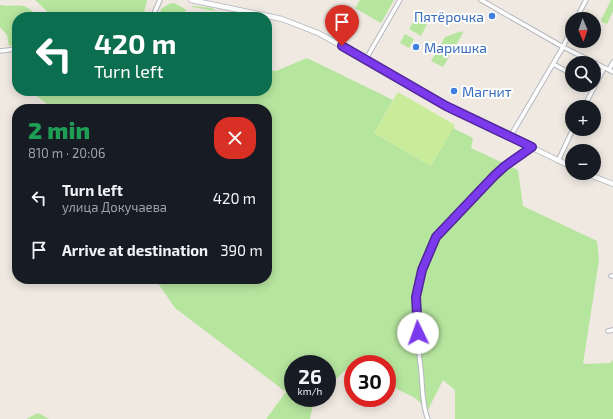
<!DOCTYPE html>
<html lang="en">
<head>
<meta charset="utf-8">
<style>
  body { margin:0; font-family:"Exo 2",sans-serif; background:#20242c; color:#f1f3f6; height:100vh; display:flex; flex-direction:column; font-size:15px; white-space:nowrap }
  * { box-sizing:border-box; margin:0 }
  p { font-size:13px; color:#9ea1a6 }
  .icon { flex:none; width:22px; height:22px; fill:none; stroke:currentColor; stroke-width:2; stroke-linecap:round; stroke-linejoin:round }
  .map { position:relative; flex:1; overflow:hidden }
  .drawer { position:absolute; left:12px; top:104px; width:260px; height:180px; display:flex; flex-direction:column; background:#171b24; border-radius:16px; box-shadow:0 2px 10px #0003 }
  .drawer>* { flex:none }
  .guide { position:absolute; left:12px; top:12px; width:260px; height:84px; border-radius:16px; box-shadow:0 2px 10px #0003; background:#0b6e4f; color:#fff; overflow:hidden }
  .needle { width:26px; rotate:178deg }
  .buttons { position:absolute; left:565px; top:12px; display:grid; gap:8px }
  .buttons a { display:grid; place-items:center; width:36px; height:36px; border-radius:50%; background:#171b24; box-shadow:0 2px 10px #0003; font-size:20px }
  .speed { position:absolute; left:284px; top:355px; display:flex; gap:8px; font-size:20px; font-weight:700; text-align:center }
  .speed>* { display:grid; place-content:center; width:52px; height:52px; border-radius:50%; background:#171b24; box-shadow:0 2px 10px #0003; line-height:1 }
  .speed small { font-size:10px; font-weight:400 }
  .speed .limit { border:6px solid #d22; background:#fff; color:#111 }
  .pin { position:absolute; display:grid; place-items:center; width:34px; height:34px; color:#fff; margin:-41px -17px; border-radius:50% 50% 50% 0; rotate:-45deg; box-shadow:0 0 4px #0007 }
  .pin .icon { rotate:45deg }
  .me { position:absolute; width:44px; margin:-22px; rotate:357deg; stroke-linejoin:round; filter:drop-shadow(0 0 3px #0008) }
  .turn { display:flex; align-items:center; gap:14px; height:84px; padding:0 16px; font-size:18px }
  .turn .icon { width:52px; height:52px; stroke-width:2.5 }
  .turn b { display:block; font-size:28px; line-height:34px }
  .round { display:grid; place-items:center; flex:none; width:42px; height:42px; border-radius:16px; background:#20242c }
  .overview { display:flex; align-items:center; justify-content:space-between; height:68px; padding:0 16px }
  h1 { font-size:24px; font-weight:800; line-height:30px; color:#1e9e55 }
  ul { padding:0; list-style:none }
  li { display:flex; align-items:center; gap:12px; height:52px; padding:0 16px }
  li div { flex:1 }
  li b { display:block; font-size:15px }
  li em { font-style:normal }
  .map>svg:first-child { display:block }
</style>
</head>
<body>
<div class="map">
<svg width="613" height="419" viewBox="0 0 613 419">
  <rect width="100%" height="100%" fill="#efe9e1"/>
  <path fill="#b6e59e" d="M35 0H147L143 17H53Z
    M360 0H394L381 23 355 8Z
    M611 0H613V11L607 24 602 22 601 20Z
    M171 3C177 3 182 8 187 10L183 13 180 17H159L161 9Z
    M0 5C8 7 20 4 26 7 31 9 35 14 39 17H17V45L9 46 7 35 0 27Z
    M193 6 212 8 216 11 192 7Z
    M418 14 429 20 421 36 409 29Z
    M462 31 463 33 443 67 431 61 445 37Z
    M405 34 414 39 409 48 400 43Z
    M307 58 393 100 374 133 431 166 453 128 473 138 471 148 518 170 523 206 597 241 599 260 583 364 610 363 613 360V419H455V390L443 380 428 410 415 398 387 384V364H353V367L350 366 333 382 327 376V364H293V398H313L314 399 310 419H266L286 392 175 308 155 279H267V109H53L33 93V91H267V70L276 71Z
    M38 413 49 419H26Z"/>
  <path fill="#c9ec9a" d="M398 92 455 125 431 166 374 133Z"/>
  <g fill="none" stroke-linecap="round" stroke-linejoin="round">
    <defs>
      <path id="street" d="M481 0 563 47 613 72
        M154 17 155 11 160 0
        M576 19 586 0
        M0 51 17 49
        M366 59 400 0
        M553 64 572 74
        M609 70 613 62
        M584 107 604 68
        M510 137 563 47 572 28
        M558 161 573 129
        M611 276H613
        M608 331 613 330
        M428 419C421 404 423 379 420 362 415 320 411 273 437 236 445 224 458 214 468 203 480 191 491 178 504 167 513 160 523 154 532 147"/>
      <path id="secondary" d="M191 0 282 19 318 33 366 59 446 106 572 167
        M585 173 613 184"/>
    </defs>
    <use href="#street" stroke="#b4b7c1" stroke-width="5.5"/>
    <use href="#secondary" stroke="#b4b7c1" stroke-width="6"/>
    <use href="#street" stroke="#fff" stroke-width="3.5"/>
    <use href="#secondary" stroke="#fff" stroke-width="4.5"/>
  </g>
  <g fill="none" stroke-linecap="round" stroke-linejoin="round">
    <defs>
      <path id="route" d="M342 46 446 106 532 147 505 166 494 176 436 237 422 270 416 297 418 333"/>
    </defs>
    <use href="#route" stroke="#51269a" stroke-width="10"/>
    <use href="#route" stroke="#7c3aed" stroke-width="7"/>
  </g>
  <g fill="#3f7fe0" stroke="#fff" stroke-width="1.5">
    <circle cx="492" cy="16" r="4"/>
    <circle cx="416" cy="47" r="4"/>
    <circle cx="454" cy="91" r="4"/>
  </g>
  <g text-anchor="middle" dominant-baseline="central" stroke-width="4" stroke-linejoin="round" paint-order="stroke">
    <g font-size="14" fill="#366cbe" stroke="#fff" text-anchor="start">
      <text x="484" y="16" text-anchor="end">Пятёрочка</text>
      <text x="424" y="47">Маришка</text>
      <text x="462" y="91">Магнит</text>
    </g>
  </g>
</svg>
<div class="buttons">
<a><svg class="needle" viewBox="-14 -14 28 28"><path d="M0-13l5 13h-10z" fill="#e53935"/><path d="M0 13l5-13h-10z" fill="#9ea1a6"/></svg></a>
<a><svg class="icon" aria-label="search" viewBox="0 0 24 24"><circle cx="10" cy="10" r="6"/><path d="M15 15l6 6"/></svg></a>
<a>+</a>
<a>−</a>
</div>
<div class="speed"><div>26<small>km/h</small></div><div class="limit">30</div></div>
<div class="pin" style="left:342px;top:46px;background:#d93025"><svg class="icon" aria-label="arrive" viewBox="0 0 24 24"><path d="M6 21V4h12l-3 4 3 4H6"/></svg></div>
<svg class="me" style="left:418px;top:333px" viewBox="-20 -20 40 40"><circle r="19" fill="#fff"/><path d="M0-13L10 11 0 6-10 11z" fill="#7c3aed"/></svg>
<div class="guide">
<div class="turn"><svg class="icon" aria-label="left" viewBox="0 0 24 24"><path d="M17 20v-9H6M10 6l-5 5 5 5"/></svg><div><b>420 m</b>Turn left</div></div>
</div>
<section class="drawer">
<div class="overview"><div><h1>2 min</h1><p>810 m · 20:06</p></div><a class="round" style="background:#d93025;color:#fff"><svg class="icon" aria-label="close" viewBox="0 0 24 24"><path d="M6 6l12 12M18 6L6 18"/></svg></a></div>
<ul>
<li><svg class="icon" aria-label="left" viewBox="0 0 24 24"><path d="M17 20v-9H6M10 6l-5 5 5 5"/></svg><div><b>Turn left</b><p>улица Докучаева</p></div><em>420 m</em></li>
<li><svg class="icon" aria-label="arrive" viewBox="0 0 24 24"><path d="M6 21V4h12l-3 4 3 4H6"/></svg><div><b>Arrive at destination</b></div><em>390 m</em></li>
</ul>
</section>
</div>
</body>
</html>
